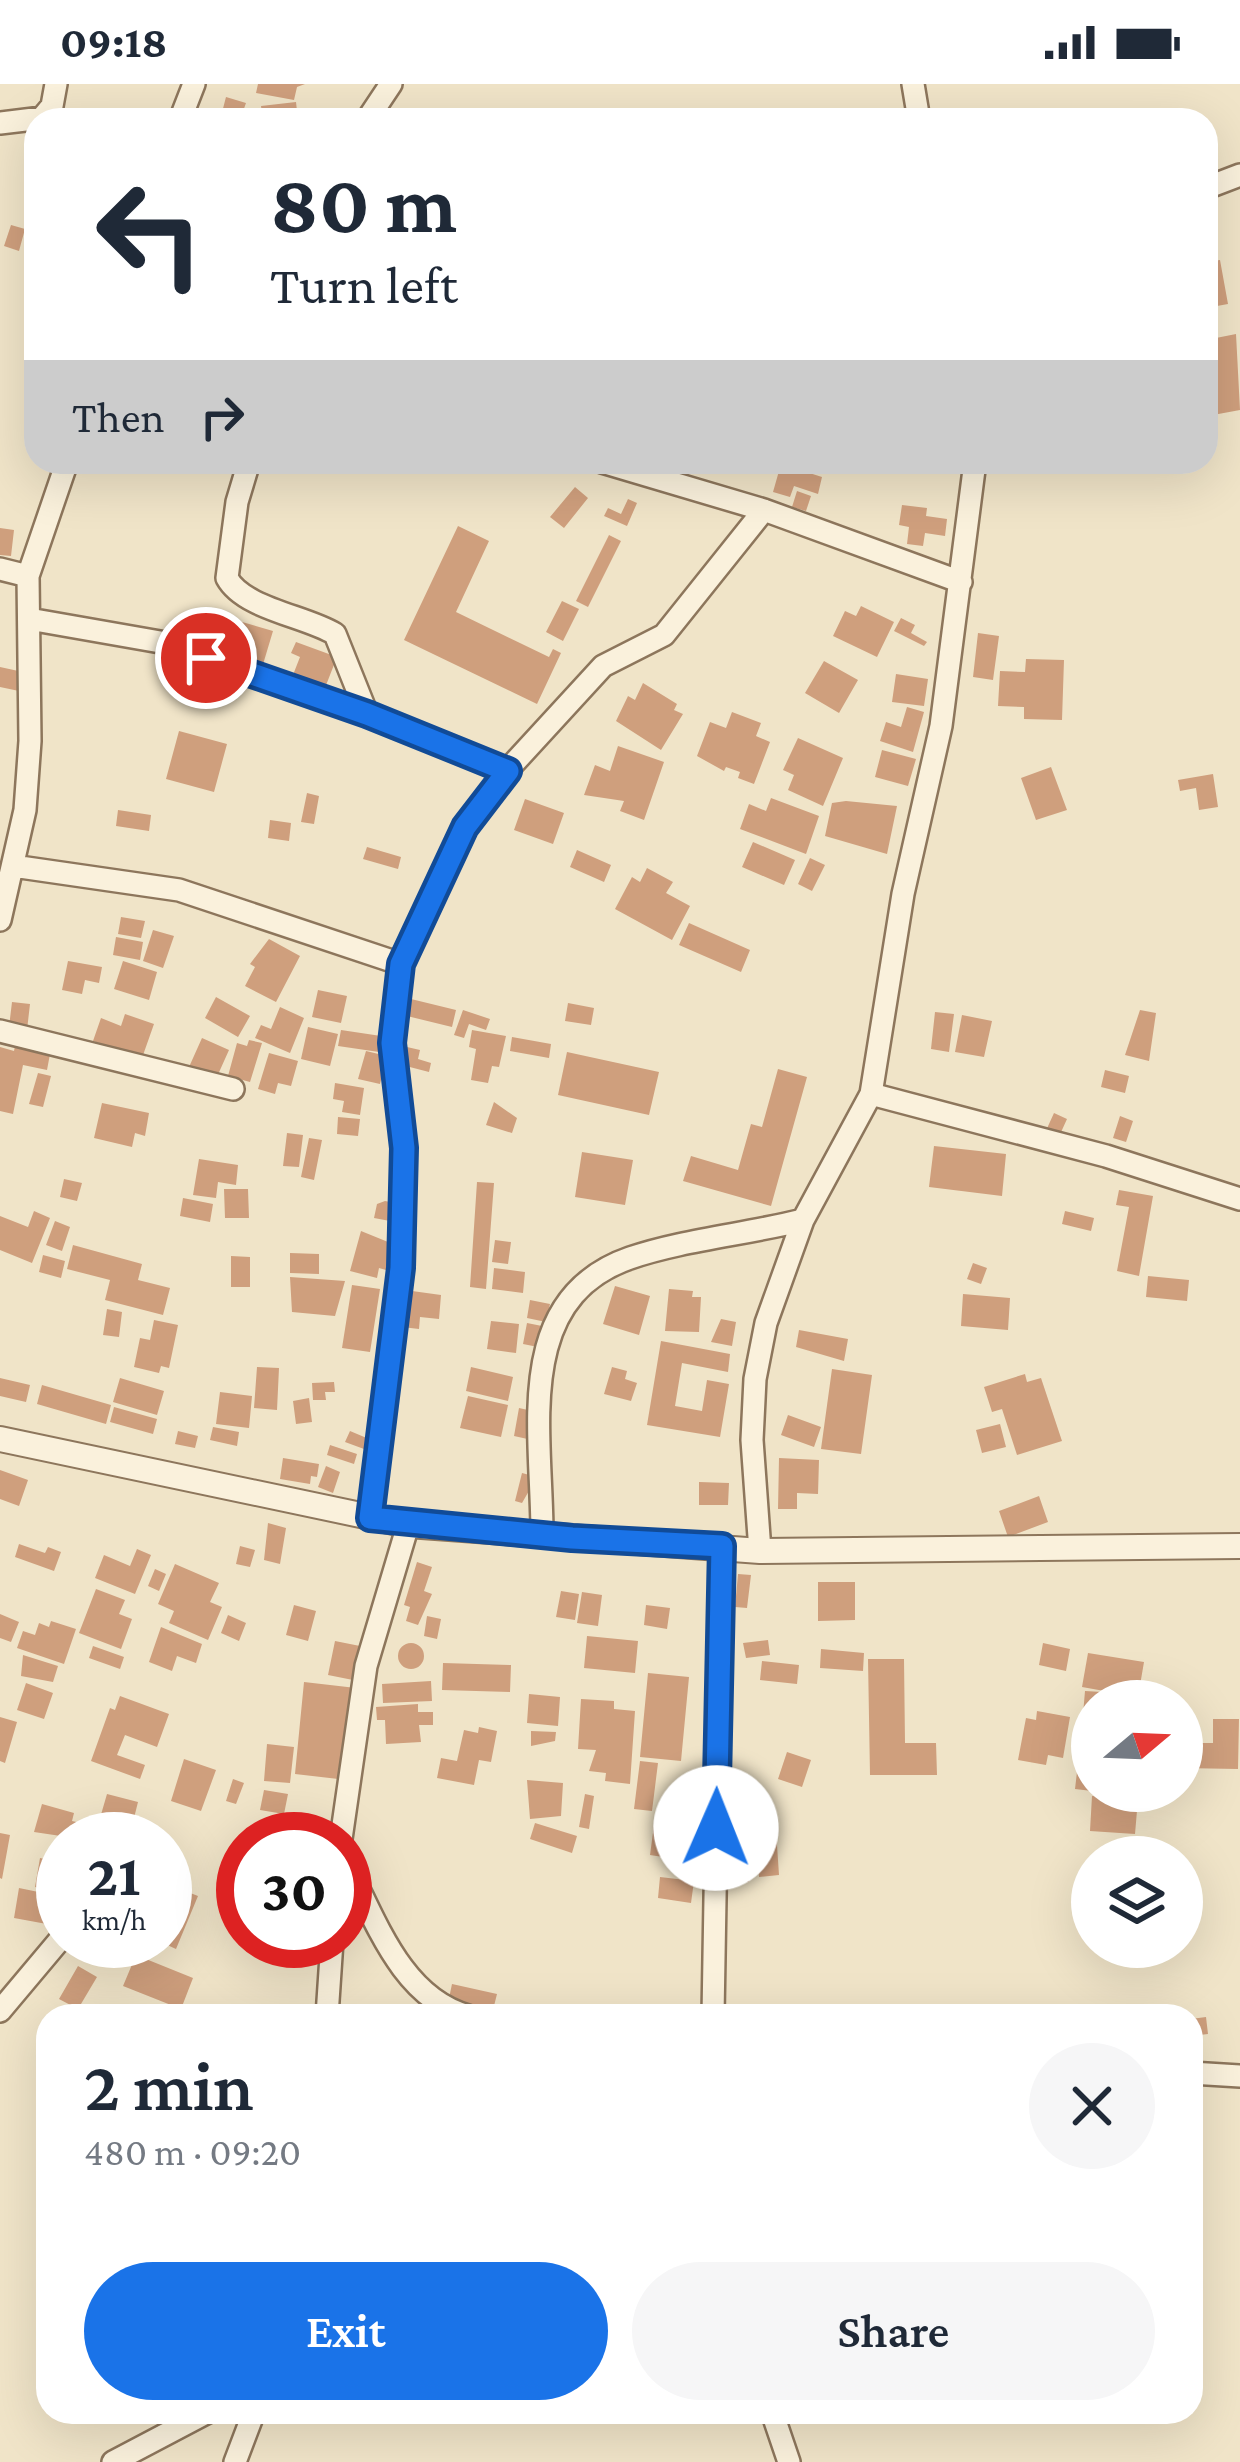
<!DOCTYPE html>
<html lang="en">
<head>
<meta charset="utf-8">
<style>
  body { margin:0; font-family:"Crimson Pro",serif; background:#f6f6f7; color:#1f2937; height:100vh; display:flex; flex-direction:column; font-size:45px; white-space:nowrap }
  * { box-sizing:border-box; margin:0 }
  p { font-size:39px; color:#747a83 }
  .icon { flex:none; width:66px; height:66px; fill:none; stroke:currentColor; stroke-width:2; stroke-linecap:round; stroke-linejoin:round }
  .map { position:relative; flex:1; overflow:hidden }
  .panel { position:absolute; left:36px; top:1920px; width:1167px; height:420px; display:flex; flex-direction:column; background:#fff; border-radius:36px; box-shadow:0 12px 48px #0002 }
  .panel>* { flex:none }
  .banner { position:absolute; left:24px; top:24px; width:1194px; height:366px; border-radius:36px; box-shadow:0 12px 48px #0002; background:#fff; color:#1f2937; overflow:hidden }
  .needle { width:78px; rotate:71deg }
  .buttons { position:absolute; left:1071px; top:1596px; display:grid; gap:24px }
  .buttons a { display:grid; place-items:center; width:132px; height:132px; border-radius:50%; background:#fff; box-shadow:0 12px 48px #0002; font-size:60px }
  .speed { position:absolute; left:36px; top:1728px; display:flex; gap:24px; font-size:60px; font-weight:700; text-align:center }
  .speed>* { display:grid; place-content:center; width:156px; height:156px; border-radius:50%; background:#fff; box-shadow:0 12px 48px #0002; line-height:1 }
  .speed small { font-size:30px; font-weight:400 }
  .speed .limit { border:18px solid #d22; background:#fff; color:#111 }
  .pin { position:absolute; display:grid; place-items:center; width:102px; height:102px; color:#fff; margin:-51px; border:6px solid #fff; border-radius:50%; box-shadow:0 3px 12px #0007 }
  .me { position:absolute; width:132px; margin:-66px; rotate:1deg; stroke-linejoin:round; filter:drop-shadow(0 0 9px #0008) }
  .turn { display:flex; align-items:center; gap:42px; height:252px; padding:0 48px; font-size:54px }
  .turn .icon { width:156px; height:156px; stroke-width:2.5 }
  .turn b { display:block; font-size:84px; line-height:102px }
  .then { display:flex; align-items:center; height:114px; padding:0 48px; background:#0003; gap:24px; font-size:45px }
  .round { display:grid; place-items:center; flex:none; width:126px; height:126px; border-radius:63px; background:#f6f6f7 }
  .summary { display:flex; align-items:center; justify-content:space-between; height:204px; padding:0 48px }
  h1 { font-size:72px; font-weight:600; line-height:90px }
  .cta { display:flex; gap:24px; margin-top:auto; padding:24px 48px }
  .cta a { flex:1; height:138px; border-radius:72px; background:#1a73e8; color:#fff; font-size:48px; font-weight:600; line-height:138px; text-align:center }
  .cta a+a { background:#f6f6f7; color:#1f2937 }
  .status { display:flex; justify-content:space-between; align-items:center; height:84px; padding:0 60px; background:#fff; direction:ltr }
  .status svg { height:33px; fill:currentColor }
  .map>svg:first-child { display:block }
</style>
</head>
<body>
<div class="status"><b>09:18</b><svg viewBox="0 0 49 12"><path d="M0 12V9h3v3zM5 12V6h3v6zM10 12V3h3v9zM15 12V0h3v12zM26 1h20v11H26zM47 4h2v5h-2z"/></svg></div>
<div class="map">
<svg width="1240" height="2378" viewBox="0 0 1240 2378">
  <rect width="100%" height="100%" fill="#f0e4c8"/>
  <path fill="#cf9f7d" d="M258 0H305L297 3 294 16 256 9Z
    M226 13 246 19 240 36H220Z
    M296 18 298 36H263L261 22Z
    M11 141 25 145 19 167 4 162Z
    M1220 176 1228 220 1206 224V178Z
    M1236 250 1240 326 1213 331 1206 256Z
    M781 380 822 393 818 410 794 402 790 413 773 408Z
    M575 403 588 414 564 444 550 433Z
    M797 407 811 412 806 427 792 423Z
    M628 415 637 419 627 442 604 432 608 424 621 430Z
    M902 421 927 424 926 432 947 435 945 452 925 449 923 462 907 460 909 443 899 441Z
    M458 442 489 457 456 528 549 573 553 565 561 569 537 620 404 556Z
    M0 444 14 446 11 472 0 471Z
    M609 451 621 457 588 523 576 517Z
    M562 517 579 525 563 557 546 548Z
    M861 522 894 538 877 573 833 552 845 527 856 532Z
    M225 533 273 547 261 587 227 578 229 570 215 566Z
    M901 534 915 541 911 549 927 558 924 562 894 547Z
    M978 549 999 552 993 596 973 593Z
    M296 558 337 573 323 609 291 596 300 573 291 569Z
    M1026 575 1064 576 1062 636 1024 635V623L998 622 1000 587 1025 588Z
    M824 577 858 596 839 629 805 609Z
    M0 583 23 588 19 607 0 603Z
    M896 590 928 595 924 622 892 618Z
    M643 599 677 620 674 626 683 630 661 666 616 637 628 612 635 616Z
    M907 623 924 628 913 668 880 657 886 638 901 643Z
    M732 628 761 639 756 652 770 658 754 700 738 694 740 688 726 683 724 687 697 672 710 638 726 644Z
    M179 647 227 660 214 708 166 695Z
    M798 654 843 674 823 722 788 706 794 691 783 686Z
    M618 662 664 678 644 736 620 727 624 717 584 711 595 681 610 687Z
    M882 666 916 675 908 702 875 693Z
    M1051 683 1067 726 1036 736 1021 694Z
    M1213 690 1218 723 1199 726 1196 704 1180 707 1178 696Z
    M307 709 319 712 314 740 301 738Z
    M771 714 819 732 806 770 740 745 749 720 766 727Z
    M525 715 564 729 553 760 514 746Z
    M846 717 897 722 887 770 825 752 832 719Z
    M118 726 151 731 149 747 116 742Z
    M270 736 291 739 289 757 268 754Z
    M753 758 795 776 784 801 742 783Z
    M367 763 401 773 398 785 363 775Z
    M577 766 611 781 604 798 570 783Z
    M810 774 825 781 812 807 798 800Z
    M647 784 673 798 666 809 690 822 672 856 615 825 632 793 640 798Z
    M121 833 145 837 141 854 118 850Z
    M689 839 750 866 741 888 679 861Z
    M153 846 174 852 163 884 143 877Z
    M116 853 143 858 140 876 113 871Z
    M269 855 300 872 276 918 245 902 255 883 250 880Z
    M68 877 102 883 99 899 85 896 82 910 62 906Z
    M123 877 157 888 149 916 114 905Z
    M318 906 347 912 341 939 312 933Z
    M216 913 250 932 238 953 205 934Z
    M411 915 456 926 452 943 407 932Z
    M12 918 30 920 27 946 9 943Z
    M568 919 594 924 591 941 565 937Z
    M280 923 304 934 290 969 255 954 261 941 271 945Z
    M463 926 490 935 486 946 469 940 464 954 454 951Z
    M1140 926 1156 929 1149 977 1125 971Z
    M935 928 954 930 949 968 931 965Z
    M125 930 154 940 142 974 93 957 101 934 121 942Z
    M962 931 992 937 984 973 955 968Z
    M308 943 338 950 330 982 301 975Z
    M341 946 381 952 379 968 338 962Z
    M472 946 506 952 499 983 492 982 488 999 471 996 476 965 469 963Z
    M512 953 551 960 549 974 510 967Z
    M202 954 229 966 216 995 189 983Z
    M249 956 262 959 250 998 228 992 237 959 247 962Z
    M15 962 50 970 47 986 23 981 13 1030 0 1027V963L14 967Z
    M407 963 420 966 418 975 431 979 429 988 402 981Z
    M366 967 387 972 380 1000 358 995Z
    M567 968 659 988 649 1031 558 1011Z
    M269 969 298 977 291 1002 278 999 275 1010 258 1005Z
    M778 985 807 993 771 1122 683 1097 691 1072 738 1086 751 1040 762 1043Z
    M1105 986 1129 992 1125 1009 1101 1003Z
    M38 989 51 992 43 1023 29 1020Z
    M335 999 364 1004 360 1031 342 1028 344 1017 333 1015Z
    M494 1018 517 1034 512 1049 486 1041Z
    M102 1019 149 1029 145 1052 135 1049 132 1063 94 1054Z
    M1054 1029 1067 1035 1057 1057 1044 1051Z
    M1120 1032 1133 1037 1126 1058 1113 1054Z
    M338 1033 360 1035 358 1052 337 1050Z
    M287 1049 303 1051 299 1083 283 1082Z
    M309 1054 322 1056 314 1096 301 1093Z
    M934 1062 1006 1070 1002 1112 929 1103Z
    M582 1068 633 1076 625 1121 575 1113Z
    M199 1075 238 1081 236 1101 218 1098 216 1114 193 1111Z
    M64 1095 82 1099 77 1117 60 1113Z
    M477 1098 494 1099 486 1205 470 1203Z
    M224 1105H248L249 1134H225Z
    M1119 1106 1153 1112 1139 1192 1117 1187 1129 1123 1116 1121Z
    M183 1114 213 1120 210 1138 180 1132Z
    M385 1117 396 1119 390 1137 374 1134 377 1120Z
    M34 1127 50 1134 32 1179 0 1166V1132L28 1143Z
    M1065 1127 1094 1134 1091 1147 1062 1140Z
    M55 1137 70 1143 62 1167 46 1161Z
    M361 1147 393 1160 386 1186 379 1184 377 1194 350 1187Z
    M495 1156 511 1158 508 1180 492 1178Z
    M73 1161 142 1180 138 1196 170 1204 163 1231 105 1216 110 1196 67 1185Z
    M290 1169 319 1170V1190L290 1189Z
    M43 1171 65 1177 61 1194 39 1188Z
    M231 1172 250 1173V1203H231Z
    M973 1179 987 1184 981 1200 967 1195Z
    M494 1184 525 1188 523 1209 492 1205Z
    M1148 1192 1189 1196 1187 1217 1146 1213Z
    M290 1193 345 1197 335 1232 292 1228Z
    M352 1201 380 1205 370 1268 342 1264Z
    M615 1202 650 1212 639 1251 603 1240Z
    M669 1205 693 1207 692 1213H701L699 1248 665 1247Z
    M412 1207 441 1211 439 1235 420 1233 419 1245 402 1243Z
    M963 1210 1010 1214 1008 1246 961 1242Z
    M530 1216 550 1220 546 1238 527 1234Z
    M107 1225 122 1228 119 1253 103 1251Z
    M721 1235 736 1238 732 1262 711 1258Z
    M154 1236 178 1241 169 1284 161 1282 159 1289 134 1283 140 1254 150 1256Z
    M491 1237 519 1240 516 1269 487 1265Z
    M527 1239 547 1243 543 1264 523 1260Z
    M799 1246 848 1255 844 1277 796 1263Z
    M661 1257 730 1270 728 1288 682 1279 675 1322 702 1327 707 1296 729 1300 720 1353 647 1341Z
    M257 1283 279 1284 277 1326 254 1324Z
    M471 1283 513 1293 508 1317 466 1307Z
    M612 1283 627 1287 625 1295 637 1299 631 1317 604 1310Z
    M832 1285 872 1291 861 1370 821 1365Z
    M1025 1290 1027 1298 1041 1294 1062 1357 1017 1371 1002 1325 992 1328 984 1303Z
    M0 1294 30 1301 26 1318 0 1312Z
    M120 1294 164 1307 157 1331 113 1318Z
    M334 1298 335 1308H325L326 1316H313L312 1299Z
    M42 1301 111 1321 106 1340 37 1320Z
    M220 1308 252 1312 249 1344 216 1340Z
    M468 1312 508 1321 501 1353 460 1344Z
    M309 1314 312 1338 296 1340 293 1317Z
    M114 1323 157 1335 153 1350 110 1338Z
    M519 1324 537 1328 532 1356 514 1352Z
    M788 1331 821 1343 814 1363 781 1351Z
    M1000 1340 1006 1363 982 1369 976 1346Z
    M213 1343 239 1348 237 1362 210 1356Z
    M178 1347 198 1352 195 1364 175 1360Z
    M350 1347 369 1355 364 1365 345 1358Z
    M330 1361 357 1370 354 1380 327 1371Z
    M283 1374 319 1380 317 1393 311 1392 310 1400 280 1395Z
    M779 1374 819 1376 818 1410 797 1409V1425H778Z
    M326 1382 340 1388 333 1409 318 1403Z
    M0 1386 28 1396 19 1422 0 1415Z
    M522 1389 537 1393 522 1419 515 1417Z
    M699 1398 729 1399 728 1421H699Z
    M1039 1412 1048 1438 1008 1453 999 1427Z
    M268 1439 286 1444 280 1480 264 1476Z
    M19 1460 45 1469 48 1463 61 1468 54 1487 15 1473Z
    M240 1462 255 1466 250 1483 236 1480Z
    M137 1465 151 1471 135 1510 95 1494 104 1471 130 1482Z
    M417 1478 432 1483 424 1507 432 1510 418 1541 406 1537 410 1523 404 1521Z
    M175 1480 219 1499 210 1518 222 1523 208 1556 169 1539 174 1527 158 1520Z
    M155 1485 166 1490 159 1507 148 1502Z
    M738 1490 751 1491 747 1524 735 1523Z
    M818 1498H855V1536L818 1537Z
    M96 1505 125 1516 119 1530 132 1535 121 1565 79 1549Z
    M561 1507 579 1510 575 1536 556 1533Z
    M582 1508 602 1511 598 1542 577 1539Z
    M294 1521 316 1527 308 1557 286 1551Z
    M646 1521 670 1524 667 1545 644 1541Z
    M0 1530 19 1538 11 1558 0 1554Z
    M228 1531 246 1539 239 1557 221 1549Z
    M427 1532 441 1535 437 1555 424 1552Z
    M51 1537 76 1545 64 1580 17 1564 23 1547 35 1551 39 1539 49 1543Z
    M161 1543 202 1560 196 1579 177 1572 172 1587 149 1578Z
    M587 1552 638 1557 635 1589 584 1584Z
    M768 1556 770 1571 746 1574 743 1559Z
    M335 1557 360 1562 353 1596 328 1591Z
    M1043 1559 1070 1565 1066 1587 1039 1581Z
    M398 1572a13 13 0 1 1 26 0a13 13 0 1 1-26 0Z
    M93 1562 124 1573 120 1585 89 1574Z
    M821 1565 864 1569 863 1587 820 1584Z
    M1088 1569 1144 1578 1138 1613 1082 1603Z
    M23 1571 58 1582 53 1598 21 1592Z
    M868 1575H904L905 1659H936L937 1691H870Z
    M762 1577 799 1581 797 1600 760 1596Z
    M443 1579 511 1581 510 1608 442 1606Z
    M648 1589 689 1593 681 1677 640 1673Z
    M431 1597 432 1617 383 1619 382 1600Z
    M304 1598 356 1604 347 1696 295 1690Z
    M26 1599 53 1609 44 1635 17 1626Z
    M1085 1607 1102 1608 1101 1617H1092V1642H1082Z
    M529 1610 560 1613 558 1642 527 1639Z
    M120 1612 169 1630 157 1663 125 1651 117 1671 145 1681 140 1695 91 1677 110 1624 115 1626Z
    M581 1615 614 1617V1625L635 1627 630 1700 605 1697 606 1689 589 1687 596 1666 578 1665Z
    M418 1620V1628H433V1641H419L421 1658 386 1660 385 1636H377L376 1623Z
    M1037 1627 1070 1633 1063 1674 1048 1671 1046 1681 1018 1676 1026 1634 1036 1636Z
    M0 1633 17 1638 5 1679 0 1677Z
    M1182 1635H1196V1659H1213V1635H1239L1238 1685 1182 1684Z
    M479 1643 497 1647 491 1678 479 1676 474 1701 437 1694 441 1674 457 1677 464 1646 478 1649Z
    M531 1647 556 1648 555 1657 531 1662Z
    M1081 1656H1092V1679H1080Z
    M267 1660 294 1663 290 1699 264 1697Z
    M787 1668 811 1676 802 1703 778 1695Z
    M184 1675 216 1686 201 1727 171 1717Z
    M640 1677 658 1679 652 1727 634 1725Z
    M1077 1688 1092 1690V1707L1075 1705Z
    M233 1695 244 1699 236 1720 226 1717Z
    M527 1696 563 1699 561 1732 530 1735Z
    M264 1706 288 1710 284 1730 260 1726Z
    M107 1710 138 1718 132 1742 100 1734Z
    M585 1710 594 1712 589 1745 579 1743Z
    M1092 1712 1138 1715 1135 1750 1090 1747Z
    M42 1720 74 1729 72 1737 85 1740 81 1755 34 1748Z
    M535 1739 577 1752 572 1769 530 1755Z
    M654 1741 667 1743 663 1773 650 1771Z
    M670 1744 696 1746 693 1777 667 1775Z
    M776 1746 779 1791 759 1793 756 1747Z
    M0 1749 10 1751 2 1795 0 1794Z
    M725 1763 750 1764 749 1798 724 1797Z
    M56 1770 63 1772V1809L35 1803 40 1774 54 1777Z
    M660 1793 694 1797 691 1819 658 1814Z
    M165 1799 198 1812 176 1865 165 1860Z
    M19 1804 63 1813V1843L14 1834Z
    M136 1871 193 1894 181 1925 123 1902Z
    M78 1882 97 1893 78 1925 59 1915Z
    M452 1900 497 1910 492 1930 448 1919Z
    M1206 1933 1208 1950 1191 1952V1935Z
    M1200 2006 1201 2060H1191V2007Z"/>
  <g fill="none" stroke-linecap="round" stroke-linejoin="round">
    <defs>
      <path id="minor" d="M913 0 919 36
        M180 36 194 0
        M367 36 391 0
        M0 39 42 34 52 22 56 0
        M1206 104 1240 91
        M249 378 237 418 227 494C244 525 306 532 335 550L367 630
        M602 378 764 426 961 498
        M0 485 28 492
        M29 535 166 559 367 630 508 687
        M13 782 179 806 401 880
        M0 836 25 726 30 657 28 492 67 378
        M0 947 233 1005
        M871 1010 1106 1072 1240 1115
        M370 1434 401 1184 403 1051 392 959 401 880 465 743 513 680 603 582 664 551 764 426
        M542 1450C542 1347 512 1215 630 1174 682 1156 748 1150 803 1136
        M760 1467 752 1356 755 1295 766 1239 803 1136 871 1010 903 810 941 642 975 378
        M341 1755 366 1582 408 1441
        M345 1777C375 1834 400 1913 468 1932
        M0 1927 63 1852
        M327 1932 332 1857
        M713 1932 721 1462
        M1191 1989 1240 1992
        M772 2328 789 2378
        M113 2378 208 2328
        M235 2378 254 2328"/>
      <path id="tertiary" d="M0 1355 408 1441 760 1467 1240 1462"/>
    </defs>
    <use href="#minor" stroke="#8d765c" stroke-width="26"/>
    <use href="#tertiary" stroke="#8d765c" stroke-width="28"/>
    <use href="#minor" stroke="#faf1dc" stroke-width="21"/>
    <use href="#tertiary" stroke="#faf1dc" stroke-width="24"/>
  </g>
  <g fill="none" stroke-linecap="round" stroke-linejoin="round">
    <defs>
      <path id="route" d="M206 574 367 630 508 687 465 743 401 880 392 959 404 1064 401 1184 370 1434 572 1454 722 1462 716 1744"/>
    </defs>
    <use href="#route" stroke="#114b97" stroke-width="30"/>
    <use href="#route" stroke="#1a73e8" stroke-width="21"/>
  </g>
</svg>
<div class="buttons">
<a><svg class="needle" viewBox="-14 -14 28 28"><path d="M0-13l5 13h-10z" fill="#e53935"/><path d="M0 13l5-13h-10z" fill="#747a83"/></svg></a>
<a><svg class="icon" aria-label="layers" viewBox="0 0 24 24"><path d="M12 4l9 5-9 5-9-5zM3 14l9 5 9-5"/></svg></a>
</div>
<div class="speed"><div>21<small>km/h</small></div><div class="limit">30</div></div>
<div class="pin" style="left:206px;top:574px;background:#d93025"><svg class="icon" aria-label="arrive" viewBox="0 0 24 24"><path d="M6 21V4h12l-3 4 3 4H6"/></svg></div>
<svg class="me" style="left:716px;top:1744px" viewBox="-20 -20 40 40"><circle r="19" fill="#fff"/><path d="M0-13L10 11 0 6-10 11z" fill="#1a73e8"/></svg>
<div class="banner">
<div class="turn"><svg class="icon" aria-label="left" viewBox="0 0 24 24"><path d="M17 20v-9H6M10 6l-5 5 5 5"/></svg><div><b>80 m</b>Turn left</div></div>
<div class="then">Then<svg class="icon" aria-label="right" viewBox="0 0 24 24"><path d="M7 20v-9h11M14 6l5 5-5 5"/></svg></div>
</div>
<section class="panel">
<div class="summary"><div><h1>2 min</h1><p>480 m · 09:20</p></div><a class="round"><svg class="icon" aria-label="close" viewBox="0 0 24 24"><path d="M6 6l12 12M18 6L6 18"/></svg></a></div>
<div class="cta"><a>Exit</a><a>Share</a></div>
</section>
</div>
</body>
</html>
